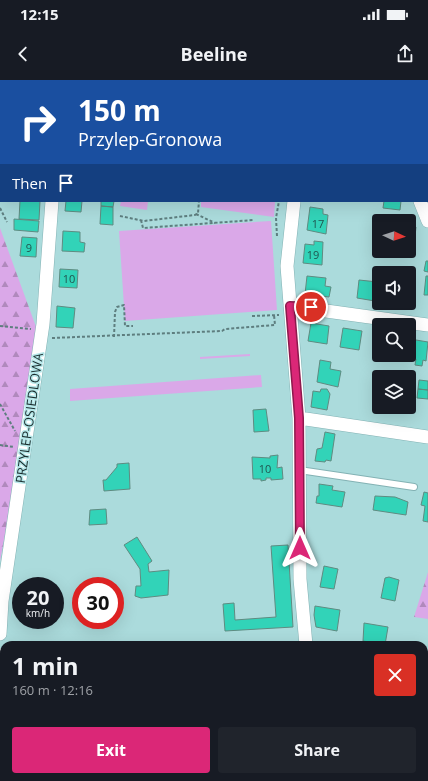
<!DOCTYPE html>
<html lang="en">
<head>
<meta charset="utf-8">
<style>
  body { margin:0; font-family:"Open Sans",sans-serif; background:#20242c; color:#f1f3f6; height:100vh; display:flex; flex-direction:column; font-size:15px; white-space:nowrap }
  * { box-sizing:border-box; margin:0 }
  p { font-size:13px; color:#9ea1a6 }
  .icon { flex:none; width:22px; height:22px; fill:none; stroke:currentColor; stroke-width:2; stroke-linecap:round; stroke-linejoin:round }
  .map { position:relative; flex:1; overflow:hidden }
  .drawer { position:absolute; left:0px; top:561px; width:428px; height:140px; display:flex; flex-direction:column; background:#171b24; border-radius:12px 12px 0 0; box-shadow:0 4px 16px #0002 }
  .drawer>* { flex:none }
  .guide { position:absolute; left:0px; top:0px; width:428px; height:122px; box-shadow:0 4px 16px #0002; background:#1a4fa0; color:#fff; overflow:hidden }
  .needle { width:26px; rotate:94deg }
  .controls { position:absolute; left:372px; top:134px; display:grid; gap:8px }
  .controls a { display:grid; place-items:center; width:44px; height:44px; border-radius:4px; background:#171b24; box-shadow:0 4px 16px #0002; font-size:20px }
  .speed { position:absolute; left:12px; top:497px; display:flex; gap:8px; font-size:20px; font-weight:700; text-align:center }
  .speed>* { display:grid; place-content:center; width:52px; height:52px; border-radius:50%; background:#171b24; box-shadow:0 4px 16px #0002; line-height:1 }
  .speed small { font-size:10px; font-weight:400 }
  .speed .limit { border:6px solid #d22; background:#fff; color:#111 }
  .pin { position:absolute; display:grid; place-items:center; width:34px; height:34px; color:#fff; margin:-17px; border:2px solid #fff; border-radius:50%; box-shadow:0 1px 4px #0007 }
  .me { position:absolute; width:44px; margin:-22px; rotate:0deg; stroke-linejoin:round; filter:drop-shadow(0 0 3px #0008) }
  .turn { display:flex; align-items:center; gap:14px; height:84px; padding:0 12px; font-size:18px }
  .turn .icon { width:52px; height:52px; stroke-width:2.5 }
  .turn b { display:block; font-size:28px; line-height:34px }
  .then { display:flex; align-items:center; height:38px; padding:0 12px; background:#0003; gap:8px; font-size:15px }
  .round { display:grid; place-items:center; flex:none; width:42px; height:42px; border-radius:4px; background:#20242c }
  .overview { display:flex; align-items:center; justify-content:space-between; height:68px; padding:0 12px }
  h1 { font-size:24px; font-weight:700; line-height:30px }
  .action { display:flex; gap:8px; margin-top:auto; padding:8px 12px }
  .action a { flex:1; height:46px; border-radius:4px; background:#db2777; color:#fff; font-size:16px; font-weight:700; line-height:46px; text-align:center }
  .action a+a { background:#20242c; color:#f1f3f6 }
  .status { display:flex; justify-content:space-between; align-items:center; height:28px; padding:0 20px; background:#171b24; direction:ltr }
  .status svg { height:11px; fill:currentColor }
  header { display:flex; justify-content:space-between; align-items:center; height:52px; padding:0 12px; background:#171b24; font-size:18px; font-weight:700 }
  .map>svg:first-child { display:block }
</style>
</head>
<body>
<div class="status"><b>12:15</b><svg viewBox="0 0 49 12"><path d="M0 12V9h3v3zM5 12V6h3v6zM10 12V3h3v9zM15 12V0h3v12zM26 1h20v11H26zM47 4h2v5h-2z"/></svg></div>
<header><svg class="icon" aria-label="back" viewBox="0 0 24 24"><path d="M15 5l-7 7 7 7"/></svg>Beeline<svg class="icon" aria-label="share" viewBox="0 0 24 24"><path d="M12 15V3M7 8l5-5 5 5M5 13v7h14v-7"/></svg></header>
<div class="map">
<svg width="428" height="701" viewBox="0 0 428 701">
  <defs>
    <pattern id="forest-firs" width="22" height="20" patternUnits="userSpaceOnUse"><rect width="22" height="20" fill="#daa8e8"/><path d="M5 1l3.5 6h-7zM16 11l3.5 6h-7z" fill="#b089bc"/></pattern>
  </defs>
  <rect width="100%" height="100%" fill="#abdbdc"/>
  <path fill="#daa8e8" d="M121 121H148L147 130 120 126Z
    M201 121H275L274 137 201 127Z
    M271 141 277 230 125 241 119 151Z
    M250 274V276L200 279V277Z
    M261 295 262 307 70 321V309Z"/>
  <path fill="url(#forest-firs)" d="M0 148 39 255 21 370 0 481Z
    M428 492V539L414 537Z
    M424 603 428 604V701H377L352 697H424Z"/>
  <path fill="#32d3b8" stroke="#5f8b81" d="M20 121H40L39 140 19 139Z
    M66 121H82L81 132 65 131Z
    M101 121H114L113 127 101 126Z
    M384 121H401L400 130 383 128Z
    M101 126 113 127V145L100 144Z
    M310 127 323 129V134L328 135 326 154 307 150Z
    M14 139 39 141 38 152 14 150Z
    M409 146 416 147 414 166H409Z
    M63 151 80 152V162L85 163 84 172 62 171Z
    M22 157 37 158 36 177 20 176Z
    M314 161 323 162 322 185 303 183 305 164 314 165Z
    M426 181H428V192L424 191Z
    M60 189 78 190 77 208 59 207Z
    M307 196 326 198 325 206 331 207 329 217 305 214Z
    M426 196H428V215H424Z
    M359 200 378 202 375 221 357 218Z
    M57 226 75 228 73 248 56 247Z
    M311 243 329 246 327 264 308 261Z
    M343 248 362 251 359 270 340 267Z
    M374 253 379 254V274L378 270 375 269 376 262 373 261Z
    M410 259 428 262 426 281 423 280 422 286 415 285 416 279 407 278Z
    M320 280 331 282 330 289 341 291 338 307 317 302Z
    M419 300 428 301V310L418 309Z
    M321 309H327L330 314 327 330 311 327 313 311 320 312Z
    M418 309 428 310V319L417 318Z
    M266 329 269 351 254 352 253 330Z
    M325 352 335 354 331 381 326 380 325 382 315 381 317 369 322 368Z
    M278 375 277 388 282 387 283 399 271 400V398H266V400L261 401V399H253L252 377 270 378V376Z
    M129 383 130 409 104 411 103 400H106L117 387V384Z
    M319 404 333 406 332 410 345 412 342 427 316 423 317 416H319Z
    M424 412 428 413V442L423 441 425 426 421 425Z
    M375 416 395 417 408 422 406 435 373 430Z
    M106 429 107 444 89 445 90 430Z
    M137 457 152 481 148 484 149 492 169 490 168 515 141 518 135 516 136 506H141L140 489 124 465Z
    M288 465 293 547 225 551 223 524 234 523 235 540 276 537 271 466Z
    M324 486 338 489 334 509 320 507Z
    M389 497 399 500 395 521 381 518 385 498Z
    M315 526 340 530 337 551 316 547 314 535Z
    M364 543 388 547 385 565 363 561Z
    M38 697H51V701H28L38 699Z
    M73 697H92V701H73Z
    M193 697H210L211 701H193Z
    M230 697H252V701H230Z
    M288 697H307L305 698 304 701H288Z"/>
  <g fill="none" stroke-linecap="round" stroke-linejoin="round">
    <defs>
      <path id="lane" d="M166 1V0
        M287 1V0
        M300 391H306L414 407
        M325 697 347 701"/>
      <path id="street" d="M66 0V1
        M371 0 372 1
        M311 1V0
        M0 80 1 79
        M294 121 287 186 299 338 300 499 306 565
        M420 121 428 141
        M290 226 428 245
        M299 338 428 357
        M0 554 2 521 43 244 52 121
        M0 575 4 691
        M320 697V701"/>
    </defs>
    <use href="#lane" stroke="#83b2b4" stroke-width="8"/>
    <use href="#street" stroke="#83b2b4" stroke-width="14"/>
    <path stroke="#5e7e7f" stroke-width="2" stroke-dasharray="3 2" stroke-linecap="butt" d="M198 1V0
      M0 128 7 142
      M196 134 215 143
      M120 136 144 141 195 135 198 133 199 121
      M141 140 143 148 254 140
      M277 156 276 138 279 121
      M252 236 279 235
      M0 246 31 249
      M114 257 115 232 117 227 124 225 125 246H133
      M52 258 222 251 225 249 275 245 274 235
      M0 324 15 351
      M0 365 14 367
      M424 598H428"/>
    <use href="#lane" stroke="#fff" stroke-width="6"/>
    <use href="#street" stroke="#fff" stroke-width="13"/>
  </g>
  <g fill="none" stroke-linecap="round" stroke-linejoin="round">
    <defs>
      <path id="route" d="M300 468 299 338 290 226 311 227"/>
    </defs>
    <use href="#route" stroke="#8e194d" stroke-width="10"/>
    <use href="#route" stroke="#db2777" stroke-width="7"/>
  </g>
  <g text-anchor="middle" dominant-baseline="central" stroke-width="3" stroke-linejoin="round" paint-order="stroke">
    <g font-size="11" fill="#205650">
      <text x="318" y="143">17</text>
      <text x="29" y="167">9</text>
      <text x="313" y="174">19</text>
      <text x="69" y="198">10</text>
      <text x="265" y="388">10</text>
    </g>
    <g font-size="13" fill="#1a2d2e" stroke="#b7e8ea">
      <text transform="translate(29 338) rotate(-82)">PRZYLEP-OSIEDLOWA</text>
    </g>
  </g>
</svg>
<div class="controls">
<a><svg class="needle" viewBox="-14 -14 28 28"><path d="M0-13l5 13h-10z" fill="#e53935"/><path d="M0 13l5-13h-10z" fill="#9ea1a6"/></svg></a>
<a><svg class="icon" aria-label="sound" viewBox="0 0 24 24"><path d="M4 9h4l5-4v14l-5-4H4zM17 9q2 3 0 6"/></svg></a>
<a><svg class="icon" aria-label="search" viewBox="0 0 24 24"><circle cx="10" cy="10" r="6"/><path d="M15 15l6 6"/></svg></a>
<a><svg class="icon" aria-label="layers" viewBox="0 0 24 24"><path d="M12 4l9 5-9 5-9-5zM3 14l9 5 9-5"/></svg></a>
</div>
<div class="speed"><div>20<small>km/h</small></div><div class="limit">30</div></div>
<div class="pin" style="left:311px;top:227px;background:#d93025"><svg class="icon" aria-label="arrive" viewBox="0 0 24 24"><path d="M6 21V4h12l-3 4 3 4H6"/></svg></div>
<svg class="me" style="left:300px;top:468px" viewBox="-20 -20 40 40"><path d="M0-17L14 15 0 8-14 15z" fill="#db2777" stroke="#fff" stroke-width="4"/></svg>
<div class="guide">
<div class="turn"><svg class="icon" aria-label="right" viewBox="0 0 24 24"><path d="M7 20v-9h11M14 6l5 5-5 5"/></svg><div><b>150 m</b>Przylep-Gronowa</div></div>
<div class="then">Then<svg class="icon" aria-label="arrive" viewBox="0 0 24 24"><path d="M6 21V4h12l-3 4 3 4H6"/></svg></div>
</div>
<section class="drawer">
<div class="overview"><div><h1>1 min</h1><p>160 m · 12:16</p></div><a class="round" style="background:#d93025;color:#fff"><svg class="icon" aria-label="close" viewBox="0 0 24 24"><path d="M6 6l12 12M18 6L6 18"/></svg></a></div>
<div class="action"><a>Exit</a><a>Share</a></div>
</section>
</div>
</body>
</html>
